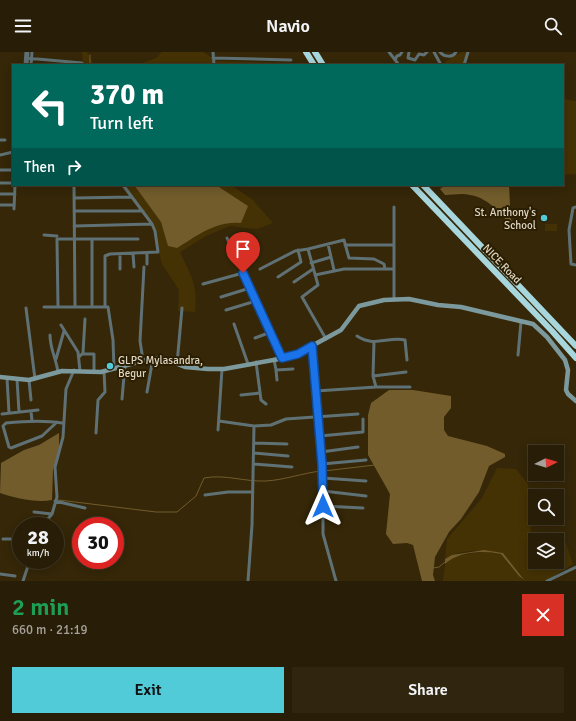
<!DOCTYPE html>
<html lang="en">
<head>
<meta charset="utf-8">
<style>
  body { margin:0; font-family:Signika,sans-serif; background:#302610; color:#f1f3f6; height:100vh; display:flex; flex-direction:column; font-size:15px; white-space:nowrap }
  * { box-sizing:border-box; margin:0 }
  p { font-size:13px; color:#a5a29b }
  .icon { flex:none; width:22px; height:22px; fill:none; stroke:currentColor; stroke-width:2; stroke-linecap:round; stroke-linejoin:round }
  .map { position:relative; height:529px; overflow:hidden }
  .sheet { display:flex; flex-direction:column; background:#281d06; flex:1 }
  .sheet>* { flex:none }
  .banner { position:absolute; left:12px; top:12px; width:552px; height:122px; border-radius:0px; box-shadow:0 2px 10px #0003,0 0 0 1px #443b28; background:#00695c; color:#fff; overflow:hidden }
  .needle { width:26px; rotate:85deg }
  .controls { position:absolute; left:528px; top:393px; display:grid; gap:8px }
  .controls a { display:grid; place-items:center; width:36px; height:36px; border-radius:0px; background:#281d06; box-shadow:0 2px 10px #0003,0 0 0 1px #443b28; font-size:20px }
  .speed { position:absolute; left:12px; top:465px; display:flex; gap:8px; font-size:20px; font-weight:700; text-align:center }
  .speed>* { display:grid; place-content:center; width:52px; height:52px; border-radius:50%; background:#281d06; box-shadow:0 2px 10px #0003,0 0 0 1px #443b28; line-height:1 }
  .speed small { font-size:10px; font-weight:400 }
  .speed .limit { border:6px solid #d22; background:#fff; color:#111 }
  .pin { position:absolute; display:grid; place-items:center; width:34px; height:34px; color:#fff; margin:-41px -17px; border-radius:50% 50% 50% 0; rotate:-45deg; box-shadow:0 0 4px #0007 }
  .pin .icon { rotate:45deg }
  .me { position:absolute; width:44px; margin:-22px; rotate:0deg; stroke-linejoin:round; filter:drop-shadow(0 0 3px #0008) }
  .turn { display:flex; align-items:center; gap:14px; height:84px; padding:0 12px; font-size:18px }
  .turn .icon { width:52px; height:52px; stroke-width:2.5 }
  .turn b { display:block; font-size:28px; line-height:34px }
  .then { display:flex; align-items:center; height:38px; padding:0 12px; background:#0003; gap:8px; font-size:15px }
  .round { display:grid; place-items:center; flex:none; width:42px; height:42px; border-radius:0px; background:#302610 }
  .headline { display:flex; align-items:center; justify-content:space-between; height:68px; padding:0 12px }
  h1 { font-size:24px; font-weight:600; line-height:30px; color:#1e9e55 }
  .button { display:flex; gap:8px; margin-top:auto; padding:8px 12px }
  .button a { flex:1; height:46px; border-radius:0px; background:#52cbd9; color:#111; font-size:16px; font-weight:600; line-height:46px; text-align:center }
  .button a+a { background:#302610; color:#f1f3f6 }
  header { display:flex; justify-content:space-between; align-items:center; height:52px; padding:0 12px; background:#281d06; font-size:18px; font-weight:600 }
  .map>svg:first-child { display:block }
</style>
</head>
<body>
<header><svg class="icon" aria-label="menu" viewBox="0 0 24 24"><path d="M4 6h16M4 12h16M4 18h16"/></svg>Navio<svg class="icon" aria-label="search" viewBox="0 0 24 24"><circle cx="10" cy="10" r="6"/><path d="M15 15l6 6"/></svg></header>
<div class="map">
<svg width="576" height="529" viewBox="0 0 576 529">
  <rect width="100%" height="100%" fill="#352708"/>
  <path fill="#453204" d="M82 0H87L94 13H83Z
    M162 0H203L217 9 298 11 300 13H136L156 6Z
    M462 0H467L463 13H447L445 10Z
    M563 47 576 49V122L563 123Z
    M120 133H134L161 170 168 193 177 196 211 175 229 170 248 154 216 133H231L253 148 273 171 257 177 230 174 206 184 180 200C191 225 198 231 195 260L178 259 179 238 162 212 152 174Z
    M545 172H557V179H545Z
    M497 416 516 417 528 432 532 496H535V510H557V492L566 491 573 512 546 529H525L503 501C484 498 462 496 445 507L447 487 482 446Z
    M483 500 501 502 523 529H443L445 512C456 502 469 502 483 500Z"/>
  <path fill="#725c2c" d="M134 133H216L248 154 241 171C216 168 197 184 177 196L168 194 161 170Z
    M445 133H509L510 153 508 161 515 175 513 178C505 164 487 145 470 143 462 141 453 143 445 143L440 137Z
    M389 338H413L451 344V356L444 365V378L448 384 487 394 505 402V405L489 414 479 440 461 467 449 480 435 505 433 523 435 529H422L413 493 407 491 393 492 386 482 390 442 368 403V363L371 351Z
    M59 381V396L53 418 52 448C36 451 15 446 0 441L1 411 24 398 39 393Z
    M484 498 503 501 525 529 519 524 501 502C483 498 459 499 445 512V507L452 503Z"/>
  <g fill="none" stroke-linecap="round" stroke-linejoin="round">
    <path stroke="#725c2c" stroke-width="1" d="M90 3V13
      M324 419 375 413
      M59 448 156 460H177L196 444 204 426C225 422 245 430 266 429 284 428 303 421 321 419
      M433 516 439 515 445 510"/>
    <path stroke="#5f7174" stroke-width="3" d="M213 0 214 13
      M389 0 399 13
      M409 0 408 6 415 8 419 2 424 3 427 0
      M434 0 441 13
      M440 0C444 5 453 6 456 0
      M26 6 82 11
      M213 6 291 8
      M395 8 397 4 400 3 402 0
      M25 13 26 0
      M27 13 28 0
      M31 13 32 0
      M464 13 468 0
      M0 88H5
      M0 103 13 100
      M0 118H13
      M0 131H13
      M74 133 75 255
      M0 142H15
      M74 146 132 145
      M0 153H14
      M576 155 573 156 569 178 571 212 576 213
      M14 157 15 133
      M74 159H143
      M74 174 152 172
      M44 183 57 184
      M227 186 282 306
      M92 188V255
      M345 193H394
      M120 202V217
      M133 202 134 215
      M147 202V212
      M331 205 334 218
      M311 211 331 205 328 192
      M260 217 295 199 308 197
      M315 223 344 217H394
      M278 225 301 210 298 198
      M294 230 313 217
      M203 232 243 221
      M221 245 250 236
      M394 247V155
      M44 255H58
      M105 255V204L110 202 158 200 155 179 152 172 123 133
      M26 256 35 327
      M226 258 256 249
      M234 272 248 312
      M61 273 78 300 80 319
      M50 283C50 297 56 306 58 320
      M357 284C375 296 388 284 405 288L407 308
      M255 286 271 280
      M326 287 302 245 318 233 308 197 344 188 349 206 374 207 384 212 385 217
      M312 295 323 414V482L336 529
      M82 302H94V320
      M518 303 521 270
      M79 305 83 301 85 267
      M56 307 64 279
      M274 307 276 318 293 317
      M143 308 140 289 144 215
      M256 310 261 348 266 352
      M177 312 182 256
      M114 317 113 288 108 255H58L57 187H138
      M276 318 277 328
      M406 320 373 324 376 335H410
      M373 324 374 290
      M7 326 9 361
      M17 327 19 360
      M29 328 31 348
      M316 339 376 335
      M147 340 153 306
      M241 343 260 341
      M122 347 125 313
      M31 359 32 369
      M2 362 38 358
      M219 369 254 374 271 373 286 367 358 362
      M57 370 42 384 11 396 9 395 3 374 6 371C25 369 44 368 62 371
      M218 378 222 317
      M96 381 98 348 105 340 104 319
      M320 384 363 380V367
      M254 391 287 392
      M321 400 358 395
      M254 401 288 404
      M254 412 292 415
      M322 412 366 408
      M323 426 366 429
      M323 439 366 444
      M205 443 228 440H253
      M55 449 85 456
      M323 454 363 456
      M34 460 52 462
      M42 474 52 462 57 445 55 415 63 385 66 337 74 318
      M3 487H21
      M0 522 15 524
      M23 529 30 508
      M248 529 252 473 254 374
      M547 529 576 515"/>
    <path stroke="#7c9a9e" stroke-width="4.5" d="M0 325 29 328 62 319 101 320 153 306 165 307 185 315 208 317H224L290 305 297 302 341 278 359 254 384 248 409 247 438 253 461 255 533 272 547 285 565 308 568 318 566 338 568 342 576 349"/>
    <path stroke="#a7d6dc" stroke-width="6" d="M306 0 314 13
      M315 0 323 13
      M412 133 552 279 576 306
      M423 133 576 294"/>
  </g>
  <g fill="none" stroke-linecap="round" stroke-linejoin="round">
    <defs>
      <path id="route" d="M243 221 282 306 298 302 312 294 322 412 323 454"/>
    </defs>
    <use href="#route" stroke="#114b97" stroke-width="10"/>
    <use href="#route" stroke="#1a73e8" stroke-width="7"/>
  </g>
  <g fill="#52cbd9" stroke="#2b1e00" stroke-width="1.5">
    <circle cx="544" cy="166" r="4"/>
    <circle cx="110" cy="314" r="4"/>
  </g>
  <g text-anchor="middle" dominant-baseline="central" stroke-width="4" stroke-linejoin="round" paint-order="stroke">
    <g font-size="11" fill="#ded5c4" stroke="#2b1e00" text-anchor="end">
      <text x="536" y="160">St. Anthony's<tspan x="536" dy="13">School</tspan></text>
      <text x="118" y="308" text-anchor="start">GLPS Mylasandra,<tspan x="118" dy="13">Begur</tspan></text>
    </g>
    <g font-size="11" fill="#ded5c4" stroke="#2b1e00">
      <text transform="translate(502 212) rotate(46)">NICE Road</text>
    </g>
  </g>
</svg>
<div class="controls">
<a><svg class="needle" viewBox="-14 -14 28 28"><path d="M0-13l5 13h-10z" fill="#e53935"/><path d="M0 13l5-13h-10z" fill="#a5a29b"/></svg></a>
<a><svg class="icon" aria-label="search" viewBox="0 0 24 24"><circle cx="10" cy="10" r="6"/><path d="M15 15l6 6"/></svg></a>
<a><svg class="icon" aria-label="layers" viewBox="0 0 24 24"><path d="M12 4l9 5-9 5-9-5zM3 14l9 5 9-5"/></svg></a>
</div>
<div class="speed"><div>28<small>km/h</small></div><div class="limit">30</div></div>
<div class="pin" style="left:243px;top:221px;background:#d93025"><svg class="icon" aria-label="arrive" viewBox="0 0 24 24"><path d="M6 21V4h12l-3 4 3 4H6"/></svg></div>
<svg class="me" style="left:323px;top:454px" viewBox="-20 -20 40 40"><path d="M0-17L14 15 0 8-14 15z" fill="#1a73e8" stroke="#fff" stroke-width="4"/></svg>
<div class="banner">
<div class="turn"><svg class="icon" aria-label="left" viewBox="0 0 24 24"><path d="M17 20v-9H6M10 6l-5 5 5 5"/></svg><div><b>370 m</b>Turn left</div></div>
<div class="then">Then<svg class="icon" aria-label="right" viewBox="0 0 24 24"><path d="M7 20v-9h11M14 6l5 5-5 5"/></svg></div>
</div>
</div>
<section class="sheet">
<div class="headline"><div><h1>2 min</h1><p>660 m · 21:19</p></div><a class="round" style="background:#d93025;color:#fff"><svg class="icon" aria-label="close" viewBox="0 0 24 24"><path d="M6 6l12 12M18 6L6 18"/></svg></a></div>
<div class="button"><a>Exit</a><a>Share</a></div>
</section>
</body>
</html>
